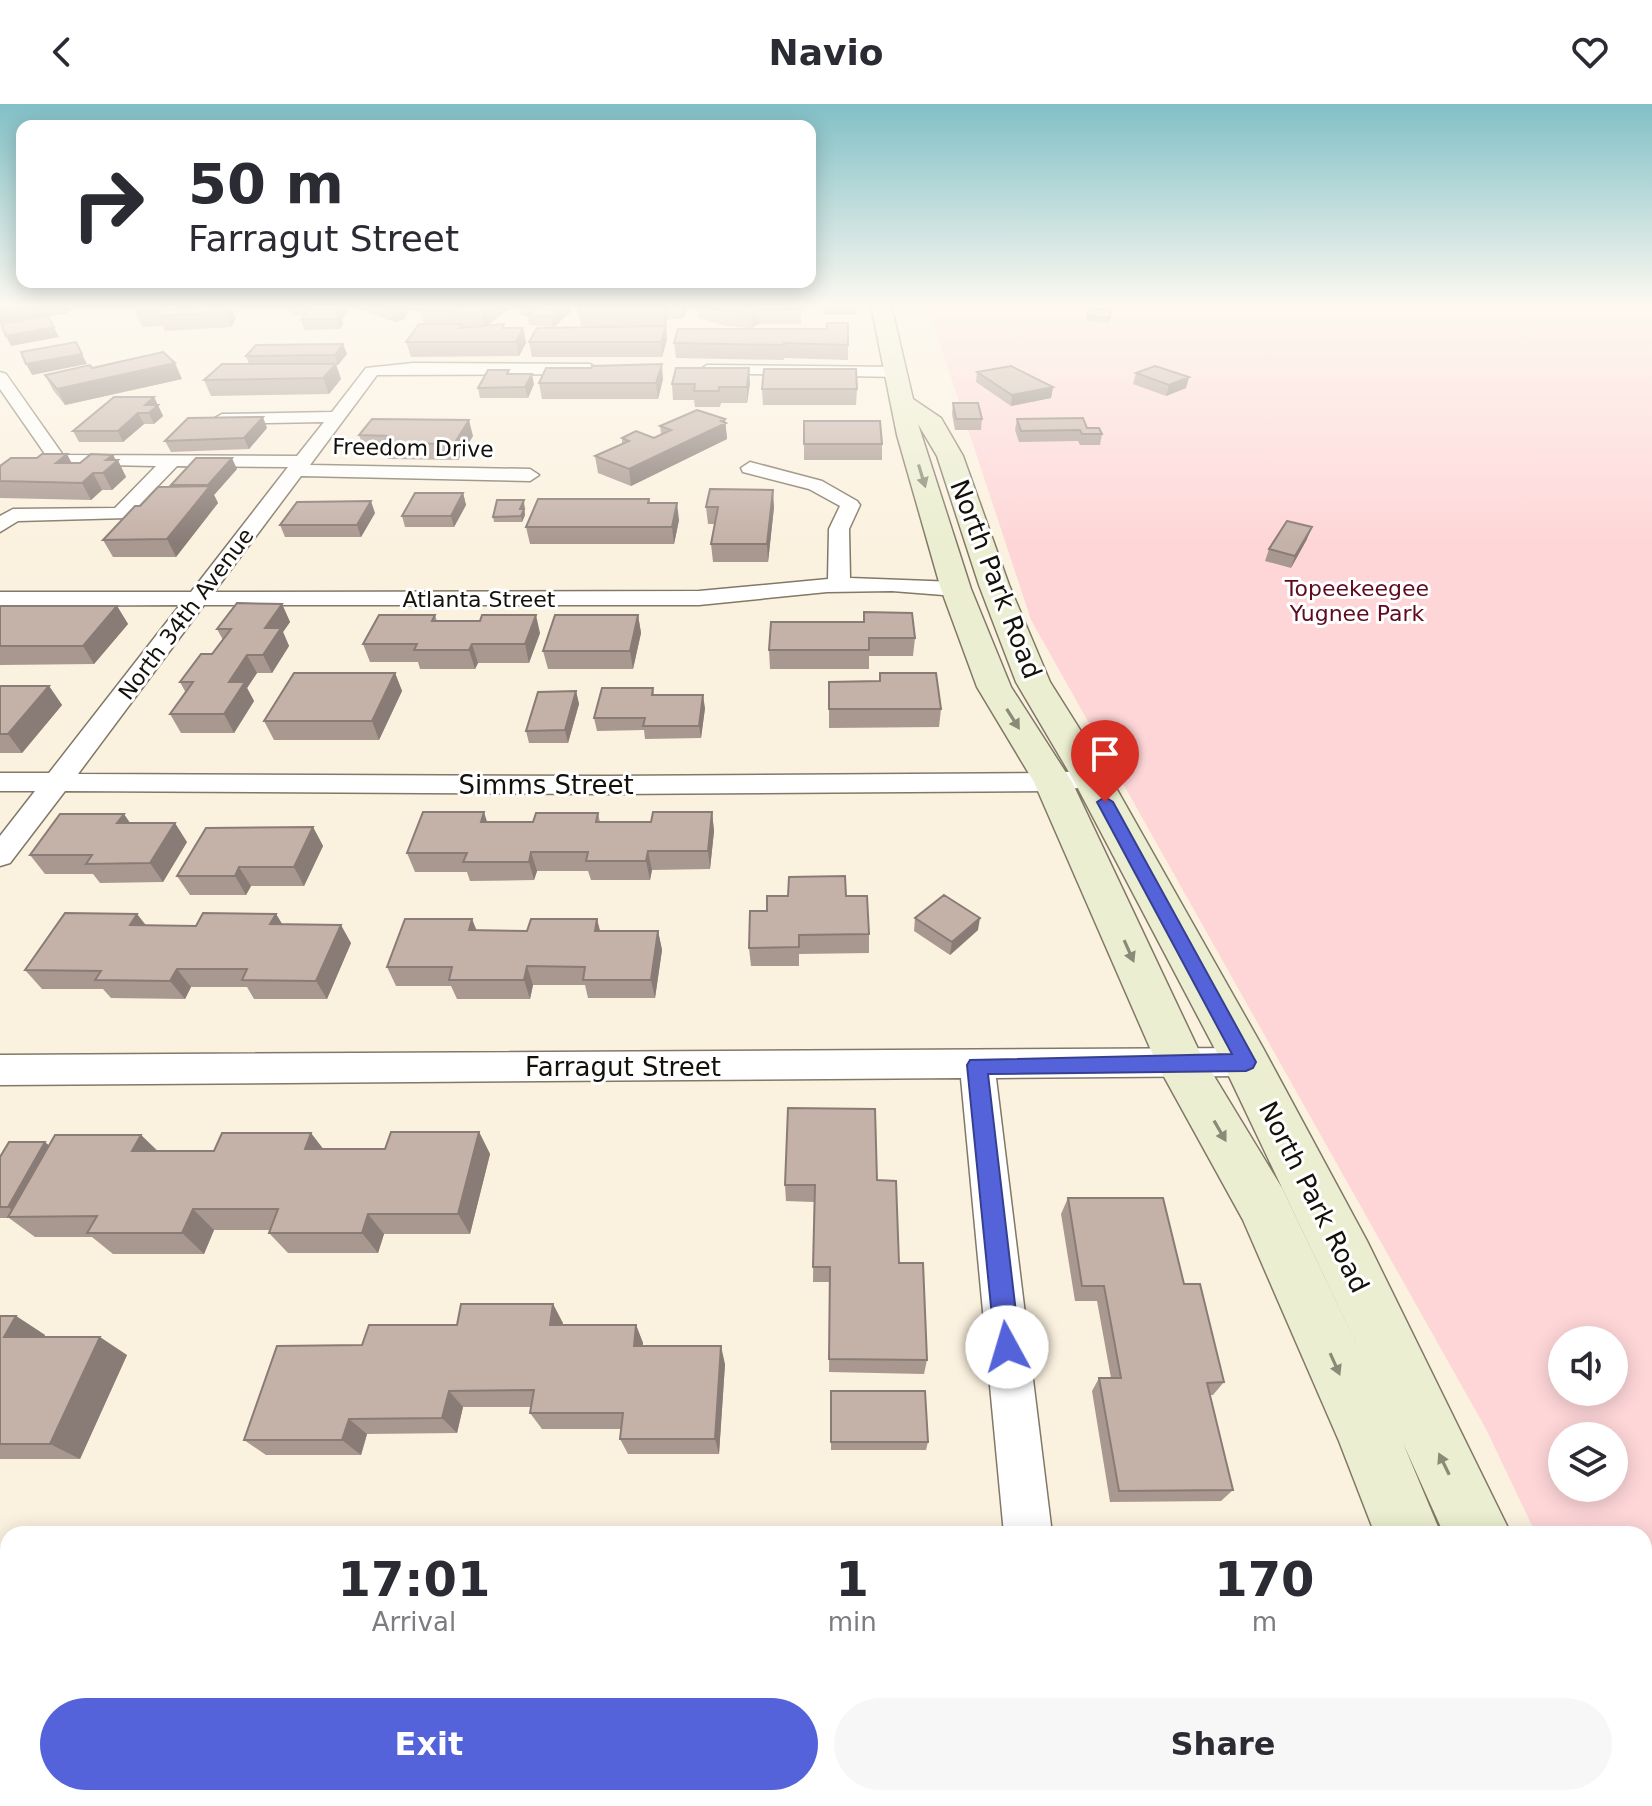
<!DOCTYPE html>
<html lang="en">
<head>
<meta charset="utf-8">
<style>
  body { margin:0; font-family:"DejaVu Sans",sans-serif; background:#f7f7f7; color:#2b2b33; height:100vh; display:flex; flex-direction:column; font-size:30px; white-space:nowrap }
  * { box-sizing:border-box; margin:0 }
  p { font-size:26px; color:#7c7c81 }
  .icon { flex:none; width:44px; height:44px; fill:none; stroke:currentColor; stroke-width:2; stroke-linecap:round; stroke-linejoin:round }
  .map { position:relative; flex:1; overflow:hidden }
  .drawer { position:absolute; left:0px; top:1422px; width:1652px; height:280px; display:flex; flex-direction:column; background:#fff; border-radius:24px 24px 0 0; box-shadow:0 4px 20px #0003 }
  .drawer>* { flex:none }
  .hud { position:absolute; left:16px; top:16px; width:800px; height:168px; border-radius:16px; box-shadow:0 4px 20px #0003; background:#fff; color:#2b2b33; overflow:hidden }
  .tools { position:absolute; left:1548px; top:1222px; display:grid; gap:16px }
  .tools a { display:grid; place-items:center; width:80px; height:80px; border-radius:50%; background:#fff; box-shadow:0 4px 20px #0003; font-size:40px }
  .pin { position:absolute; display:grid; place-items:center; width:68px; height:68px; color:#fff; margin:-82px -34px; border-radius:50% 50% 50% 0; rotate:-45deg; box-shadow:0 0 8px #0007 }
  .pin .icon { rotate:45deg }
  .me { position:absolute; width:88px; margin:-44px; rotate:354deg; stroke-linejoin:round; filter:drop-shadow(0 0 6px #0008) }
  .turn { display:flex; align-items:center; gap:28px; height:168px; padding:0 40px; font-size:36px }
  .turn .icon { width:104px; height:104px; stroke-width:2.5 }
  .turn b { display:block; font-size:56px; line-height:68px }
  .eta { display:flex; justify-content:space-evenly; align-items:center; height:136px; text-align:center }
  .eta b { font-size:48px; font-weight:600; line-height:56px }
  .action { display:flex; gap:16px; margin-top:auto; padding:16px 40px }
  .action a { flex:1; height:92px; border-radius:48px; background:#5563da; color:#fff; font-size:32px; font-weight:600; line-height:92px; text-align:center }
  .action a+a { background:#f7f7f7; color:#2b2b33 }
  header { display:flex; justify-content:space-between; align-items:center; height:104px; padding:0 40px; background:#fff; font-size:36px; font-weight:600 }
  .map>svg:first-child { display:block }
</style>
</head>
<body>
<header><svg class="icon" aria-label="back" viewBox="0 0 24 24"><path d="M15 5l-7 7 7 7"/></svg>Navio<svg class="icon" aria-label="heart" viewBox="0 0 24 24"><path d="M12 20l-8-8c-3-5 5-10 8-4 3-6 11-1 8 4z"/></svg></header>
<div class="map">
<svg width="1652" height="1702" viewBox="0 0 1652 1702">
  <rect width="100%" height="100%" fill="#fbf1df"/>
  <path fill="#fed6d8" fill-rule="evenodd" d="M927 201H1652V1676L1644 1659V1430H1536L1486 1325 1031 516ZM1562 1236H1614V1288H1562ZM1562 1332H1614V1384H1562Z"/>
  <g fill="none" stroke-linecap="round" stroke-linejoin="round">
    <defs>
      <path id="street" d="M407 201H466L429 210Z
        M413 259 590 260 598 265 590 270 377 271 310 361 530 365 539 371 530 377 301 372 214 488 699 487 828 475 829 425 840 402 809 385 743 368 741 364 750 358 822 377 857 397 860 401 849 425 850 474 956 478 967 485 956 492 892 487 827 488 699 501H204L78 670 607 672 1053 669 1092 666 1102 669 1106 675 1102 681 1053 687 607 690 65 687 10 759 0 762V732L35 687H0V669H49L180 501 0 502V488H191L288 363 177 362 127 414 18 417 0 428V412L13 405 115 404 156 362 52 360 0 285V268L6 270 63 351 297 352 324 318 222 320 213 315 222 310 332 308 366 264Z
        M707 261 897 263 905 268 897 273 701 269 699 266Z
        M1246 944 1258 948 1263 958 1258 968 1246 972 996 974 1052 1430H1004L961 974 0 981V951Z
        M0 1479H8V1529H0Z"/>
      <path id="secondary" d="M871 201H891L913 295 941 314 963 352 1009 481 1050 578 1111 675 1263 944 1367 1137 1511 1430H1444L1403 1339 1441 1430H1375L1339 1337 1243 1116 1157 960 1034 678 977 583 941 485 897 331ZM918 320 937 352 979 481 1016 578 1073 675 1226 966 1365 1258 1282 1084 1200 949 1072 678 1011 583 971 485Z
        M1466 1694H1542L1544 1702H1468Z
        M1550 1694H1627L1630 1702H1553Z"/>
    </defs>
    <use href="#street" stroke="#817868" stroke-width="3"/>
    <use href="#secondary" stroke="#817868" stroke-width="3"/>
    <use href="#street" fill="#fff" fill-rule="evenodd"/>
    <use href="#secondary" fill="#ebeed0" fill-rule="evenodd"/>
  </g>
  <path fill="#a99890" d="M142 201H190L189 203 221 201 236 215 231 223 165 227 163 222 142 223 136 209Z
    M346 201 348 207 342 215 343 220 340 225 304 226 301 216 304 211 292 212 289 202Z
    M352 201H407L408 207 405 215 394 218 353 203Z
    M431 201H514L487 222 505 224H523L526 239 519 252 411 253 406 238 424 220 420 206Z
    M521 201H570L571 208 554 223 529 221 527 212 521 211 519 202Z
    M582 201H689L683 215H668L665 222 667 236 662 253H532L529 238 617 223 581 222 578 208Z
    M697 201H801V220H759L752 224 726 222 699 214Z
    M811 201H856V211H824V202Z
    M1088 204 1111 206 1109 219 1086 217Z
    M848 219V256L784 254V256L676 254 674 239 827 225Z
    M343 240 347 250 338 261H336L341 275 329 290 211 292 204 276 249 260 246 252Z
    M92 264 182 275 65 301 53 286 45 271Z
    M977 268 1053 283 1051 294 1011 302 976 278Z
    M1136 269 1189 273 1186 284 1166 292 1133 280Z
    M510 270 534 280 528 294H480L478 284Z
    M663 275 658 295H542L539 279Z
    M750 279 747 299H721L720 303H695L694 296H673L672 280Z
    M762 285H857L856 301H763Z
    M154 293 163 312 154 320H144L123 338H79L73 327Z
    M953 299 982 315 981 326H955L952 310Z
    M725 315 727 335 631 382 598 369 595 352 622 340V334H654L661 330 660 322Z
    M1017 315 1087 324 1102 330 1100 341H1080L1078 337 1019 338 1015 326Z
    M267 324 249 345 171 348 165 337Z
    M359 331 473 332 458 356 388 355 386 348H365Z
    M804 340H882V356H804Z
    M113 351 126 373 112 386H102L91 396 0 394V362L80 359Z
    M237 365 214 391 218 399 176 453H113L103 436 140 402 172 383 171 381Z
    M463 389 466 401 454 423H405L402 412Z
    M649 395 650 399 679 416 674 440H530L526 423Z
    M525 402 524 406 525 411 522 418H494L493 413Z
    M706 403H774L768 458H713L711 440 715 420H708Z
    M375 409 361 433H285L280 421Z
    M1307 435 1291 464 1265 457 1269 445Z
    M282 500 290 518 283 528 289 542 272 569H257L247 584 254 597 234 629H181L170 610 186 589 180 578 212 550 223 536 217 525Z
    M0 502H117L128 520 94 560 0 561Z
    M435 511 437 517 540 529 529 559H478L475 565H420L418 558H370L363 540Z
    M638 511 641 529 633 565H548L543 547Z
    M771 518 915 534 913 552H869V565H770L769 546Z
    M395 569 402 587 379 636H274L264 617Z
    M829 578 941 605 939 623 829 624Z
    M0 582H49L62 601 22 649H0Z
    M653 584 654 591 705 604 701 634 645 635 644 626 597 627 594 614Z
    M576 587 579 600 568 639H529L526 627Z
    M712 708 714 727 710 765 652 766 650 776H591L588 767H537L534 776 470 777 467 768H415L407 749 487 718H533L598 709 600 718H651Z
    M130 719 187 738 163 778 100 779 93 770H45L30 751Z
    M313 723 323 742 304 782H251L246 791H190L177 772Z
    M788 792H846L869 830V849L799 850V862H751L749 844 767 807Z
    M137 810 146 821 196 822 276 810 282 820 351 839 327 895H254L247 883H191L185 895 111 894 103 885H42L25 866Z
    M915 814 978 826 950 851 914 827Z
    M472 815 477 827H658L662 846 655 894H588L585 881H533L530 895H457L451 882H396L387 863Z
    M479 1028 490 1050 470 1130H384L378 1149H288L269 1129 270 1126H214L204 1150H113L92 1133H35L9 1114H0V1053L49 1041 141 1031 158 1047 385 1045Z
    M877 1076 927 1256 924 1270 829 1268 830 1178H813L814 1098 786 1097 785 1081Z
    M1068 1094 1184 1180 1224 1278 1213 1291H1210L1233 1386 1221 1397 1110 1398 1092 1287 1099 1274H1111L1097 1197H1075L1061 1110Z
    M553 1200 563 1221H636L643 1239 642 1242 725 1260 719 1350H628L620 1335 622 1325H542L530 1309 531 1303H463L457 1329 367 1330 361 1351H266L244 1336 362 1241Z
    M0 1212H16L45 1231 44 1233 127 1251 80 1355H0Z
    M831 1287 928 1338 926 1346H831Z"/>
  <path fill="#897c76" d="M23 201H78L66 210 0 219V204Z
    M231 201 236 215 231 223 226 208Z
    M342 201H346L348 207 342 215 343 220 340 225 335 210Z
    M400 201H407L408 207 405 215 394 218 390 204Z
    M493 201H514L484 224 481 210Z
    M565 201H570L571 208 554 223 552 213Z
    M667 201 668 215 665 223 663 209Z
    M682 201H689L683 215Z
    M759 206V220L752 224 751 209Z
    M666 222 667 236 662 253 661 238Z
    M54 223 59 233 11 242 6 232Z
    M523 224 526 239 519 252 516 238Z
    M343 240 347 250 338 261 335 251Z
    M82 250 87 260 32 271 26 260Z
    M175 259 182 275 65 301 57 285Z
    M336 260 341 275 329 290 323 274Z
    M662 260 663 275 658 295 656 279Z
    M749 264 750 279 747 299V283Z
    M532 270 534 280 528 294 525 283Z
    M1189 273 1186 284 1166 292 1169 281Z
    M1053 283 1051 294 1011 302 1012 291Z
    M154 293 163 312 154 320 145 301Z
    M138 309 144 320 123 338 118 327Z
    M263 313 267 324 249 345 244 334Z
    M725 315 727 335 631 382 629 365Z
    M469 316 473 332 458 356 454 340Z
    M67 350 76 367 56 359Z
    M113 351 116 357 118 356 126 373 112 386 103 369 106 356Z
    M232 354 237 365 214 391 218 399 176 453 167 435 210 383 208 381Z
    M93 369 102 386 91 396 82 379Z
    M773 386 774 403 768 458 767 440Z
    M463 389 466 401 454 423 451 412Z
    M524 396 525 411 522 418 520 405Z
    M371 397 375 409 361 433 357 421Z
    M677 399 679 416 674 440 672 423Z
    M1312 423 1307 435 1291 464 1295 452Z
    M282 500 290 518 283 528 289 542 272 569 263 551 265 524Z
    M117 502 128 520 94 560 83 542Z
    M536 511 540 529 529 559 525 540Z
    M638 511 641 529 633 565 630 547Z
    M472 540 478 559 475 565 469 546Z
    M247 551 257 569 247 584 254 597 234 629 224 610 229 578Z
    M395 569 402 587 379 636 372 617Z
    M49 582 62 601 22 649 8 630Z
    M576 587 579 600 568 639 565 626Z
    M703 591 705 604 701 634 699 622Z
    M484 708 490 727 481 718Z
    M712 708 714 727 710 765 708 747Z
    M124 710 137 729 117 719Z
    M175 719 187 738 163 778 150 759Z
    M313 723 323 742 304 782 294 763Z
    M648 747 652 766 650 776 646 757Z
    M531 748 537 767 534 776 529 758Z
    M239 763 251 782 246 791 235 772Z
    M137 810 151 829 130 821Z
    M276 810 287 828 270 820Z
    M980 814 978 826 950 851 952 838Z
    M472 815 479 834 469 826Z
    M597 815 602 834 595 827Z
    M341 821 351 839 327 895 316 877Z
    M658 827 662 846 655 894 651 876Z
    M527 862 533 881 530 895 524 876Z
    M177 865 191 883 185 895 170 877Z
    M479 1028 490 1050 470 1130 458 1110Z
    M311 1029 328 1051 305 1045Z
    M141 1031 163 1053 132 1047Z
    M45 1038 58 1049 21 1113 8 1103Z
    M193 1105 214 1126 204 1150 182 1129Z
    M368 1110 384 1130 378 1149 362 1129Z
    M553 1200 563 1219 560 1239 550 1221Z
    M16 1212 45 1231 34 1251 4 1233Z
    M636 1221 643 1239 641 1260 634 1242Z
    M100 1233 127 1251 80 1355 50 1340Z
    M721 1242 725 1260 719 1350 715 1335Z
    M449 1287 463 1303 457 1329 442 1314Z
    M349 1315 367 1330 361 1351 342 1336Z"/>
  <path fill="#c4b1a8" stroke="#897c76" stroke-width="2" d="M0 201H23L0 204Z
    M142 201H180L178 203 230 201 226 208 158 212 162 207 136 209Z
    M290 201H342L335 210H340L337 215 301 216 312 201 289 202Z
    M381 201H401L390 204Z
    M431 201 478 202 476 201H493L481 210 420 206Z
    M521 201H566L552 213 527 211 537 203 519 202Z
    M582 201H667L663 209 578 208Z
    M701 201H801V205L759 206 751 209 725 207Z
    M824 201H856V202H824Z
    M1088 204 1111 206 1110 214 1087 212Z
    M48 212 54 223 6 232 1 220Z
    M827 219H848V241L784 239V241L674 239 678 225H827Z
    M419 220H462L460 224 504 220 502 224H523L516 238H406Z
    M666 222 661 238H529L537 224Z
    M76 238 82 250 26 260 21 248Z
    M343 240 335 251 246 252 256 241Z
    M163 248 175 259 57 285 45 271 90 261 92 264Z
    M222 260H336L323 274 204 276Z
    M662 260 656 279H539L546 264H591L592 262Z
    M1011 262 1053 283 1012 291 977 268Z
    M1155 262 1189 273 1169 281 1136 269Z
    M676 264H749L747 283H719V287H694L695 280H672Z
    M764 265H856L857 285H762Z
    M488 266H509L507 270H532L525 283 478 284Z
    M114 293H154L145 301H158L149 309H138L118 327H73Z
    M953 299H978L982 315H956Z
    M697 306 725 315 721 317 726 319 629 365 595 352 629 337 622 334 636 327 654 334 671 326 660 322Z
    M263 313 244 334 165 337 188 314Z
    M1083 314 1087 324H1099L1102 330H1082L1080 326 1021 327 1017 315Z
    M372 315 469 316 454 340 383 339 388 332 359 331Z
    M804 317H880L882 340H804Z
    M42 350H67L56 359H80L91 350 113 351 106 356H118L103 369H93L82 379 0 377V362L11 354H37Z
    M196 354H232L208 381H171Z
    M210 382 167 435 103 436 135 402H140L158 383Z
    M710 385 773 386 767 440H711L718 403H706Z
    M415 389H463L451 412H402Z
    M538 395H649L648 399H677L672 423H526Z
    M497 396H524L520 405H524L521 412 493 413Z
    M371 397 357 421H280L297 398Z
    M1287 417 1312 423 1295 452 1269 445Z
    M237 499 282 500 265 524H281L263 551H247L229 578H245L224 610H170L193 578H180L201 550H212L231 525H217Z
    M0 502H117L83 542H0Z
    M864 508 912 509 915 534H869V546H769L771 518H864Z
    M379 511H435L432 517H480L482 511H536L525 540H472L469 546H414L417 540H363Z
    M555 511H638L630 547H543Z
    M294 569H395L372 617H264Z
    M880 569H936L941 605H829V578L880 577Z
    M0 582H49L8 630H0Z
    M602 584H653L652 591H703L699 622H643L645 614H594Z
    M576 587 565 626 526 627 538 588Z
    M423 708H484L481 718H533L536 709H598L596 718H651L653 708H712L708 747H648L646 757H586L588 748H531L529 758H463L467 749H407Z
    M60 710H124L117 719H175L150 759 86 760 92 751H30Z
    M313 723 294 763H239L235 772H177L206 724Z
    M845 772 846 792H867L869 830 799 831V843L749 844 750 807H767V792H788L789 773Z
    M944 791 980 814 952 838 915 814Z
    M65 809 137 810 130 821 196 822 203 809 276 810 270 820 341 821 316 877 242 876 247 865H177L170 877 95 876 101 867 25 866Z
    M405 815H472L469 826 527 827 531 815H597L595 827H658L651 876H583L585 863 527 862 524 876H449L452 863H387Z
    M788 1004 875 1005 877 1076 896 1077 899 1159H923L927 1256 829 1255 830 1163H813L815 1081H785Z
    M391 1028H479L458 1110H368L362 1129H269L278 1105H193L182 1129H87L97 1112 8 1113 55 1031H141L132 1047H214L222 1029H311L305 1045H385Z
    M9 1038H45L8 1103H0V1053Z
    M1068 1094H1163L1184 1180H1200L1224 1278 1207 1279 1233 1386 1119 1387 1099 1274H1121L1104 1182H1082Z
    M461 1200H553L550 1221H636L634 1242H721L715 1335H620L623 1309H530L534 1286 449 1287 442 1314 349 1315 342 1336H244L277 1242 362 1241 369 1221H457Z
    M0 1212H16L4 1233H100L50 1340H0Z
    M831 1287H925L928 1338H831Z"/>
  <defs><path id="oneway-solid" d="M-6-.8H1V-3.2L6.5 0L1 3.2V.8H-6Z" transform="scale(2)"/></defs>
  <g fill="#8a8b77">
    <use href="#oneway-solid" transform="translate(922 372) rotate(73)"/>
    <use href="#oneway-solid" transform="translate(1013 615) rotate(58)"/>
    <use href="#oneway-solid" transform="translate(1129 847) rotate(66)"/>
    <use href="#oneway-solid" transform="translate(1220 1027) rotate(60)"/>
    <use href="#oneway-solid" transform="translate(1335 1260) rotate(66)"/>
    <use href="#oneway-solid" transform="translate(1444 1360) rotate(-116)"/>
  </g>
  <linearGradient id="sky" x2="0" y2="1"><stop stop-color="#81c0c6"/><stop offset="0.46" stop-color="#fdf9f1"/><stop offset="1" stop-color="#fdf9f1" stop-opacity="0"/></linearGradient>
  <rect width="1652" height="439" fill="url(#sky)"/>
  <path fill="#5563da" stroke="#37408e" stroke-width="2" d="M1105 693 1113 698 1256 958 1253 964 1246 967 988 970 1020 1243 1016 1251 1007 1255 999 1251 995 1243 967 961 970 956 1232 950 1097 698Z"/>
  <g text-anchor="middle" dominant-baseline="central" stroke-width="6" stroke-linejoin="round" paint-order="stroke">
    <g font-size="22" fill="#14110b" stroke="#fff">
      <text transform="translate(413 344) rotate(1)">Freedom Drive</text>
      <text x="479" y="495">Atlanta Street</text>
      <text transform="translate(186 510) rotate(-53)">North 34th Avenue</text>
    </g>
    <g font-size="22" fill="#5f0a1f" stroke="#fff">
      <text x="1357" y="484">Topeekeegee<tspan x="1357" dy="25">Yugnee Park</tspan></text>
    </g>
    <g font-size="26" fill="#14110b" stroke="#fff">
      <text transform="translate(996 475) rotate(69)">North Park Road</text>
      <text x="546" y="681">Simms Street</text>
      <text x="623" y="963">Farragut Street</text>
      <text transform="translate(1314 1093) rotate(63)">North Park Road</text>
    </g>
  </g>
</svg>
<div class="tools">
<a><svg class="icon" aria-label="sound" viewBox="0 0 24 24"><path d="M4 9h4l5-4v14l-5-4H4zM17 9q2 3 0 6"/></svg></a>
<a><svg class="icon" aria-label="layers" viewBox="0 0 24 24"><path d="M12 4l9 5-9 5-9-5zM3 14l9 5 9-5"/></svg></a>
</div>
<div class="pin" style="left:1105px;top:698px;background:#d93025"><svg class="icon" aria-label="arrive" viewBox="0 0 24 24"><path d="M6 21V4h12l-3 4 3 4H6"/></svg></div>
<svg class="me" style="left:1007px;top:1243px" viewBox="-20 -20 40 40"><circle r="19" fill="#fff"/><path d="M0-13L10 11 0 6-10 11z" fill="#5563da"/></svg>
<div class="hud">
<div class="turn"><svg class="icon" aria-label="right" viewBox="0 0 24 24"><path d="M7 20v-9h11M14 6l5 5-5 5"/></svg><div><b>50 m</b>Farragut Street</div></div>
</div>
<section class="drawer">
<div class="eta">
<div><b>17:01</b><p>Arrival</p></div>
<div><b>1</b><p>min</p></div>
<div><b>170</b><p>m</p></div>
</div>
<div class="action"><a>Exit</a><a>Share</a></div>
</section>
</div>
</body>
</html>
